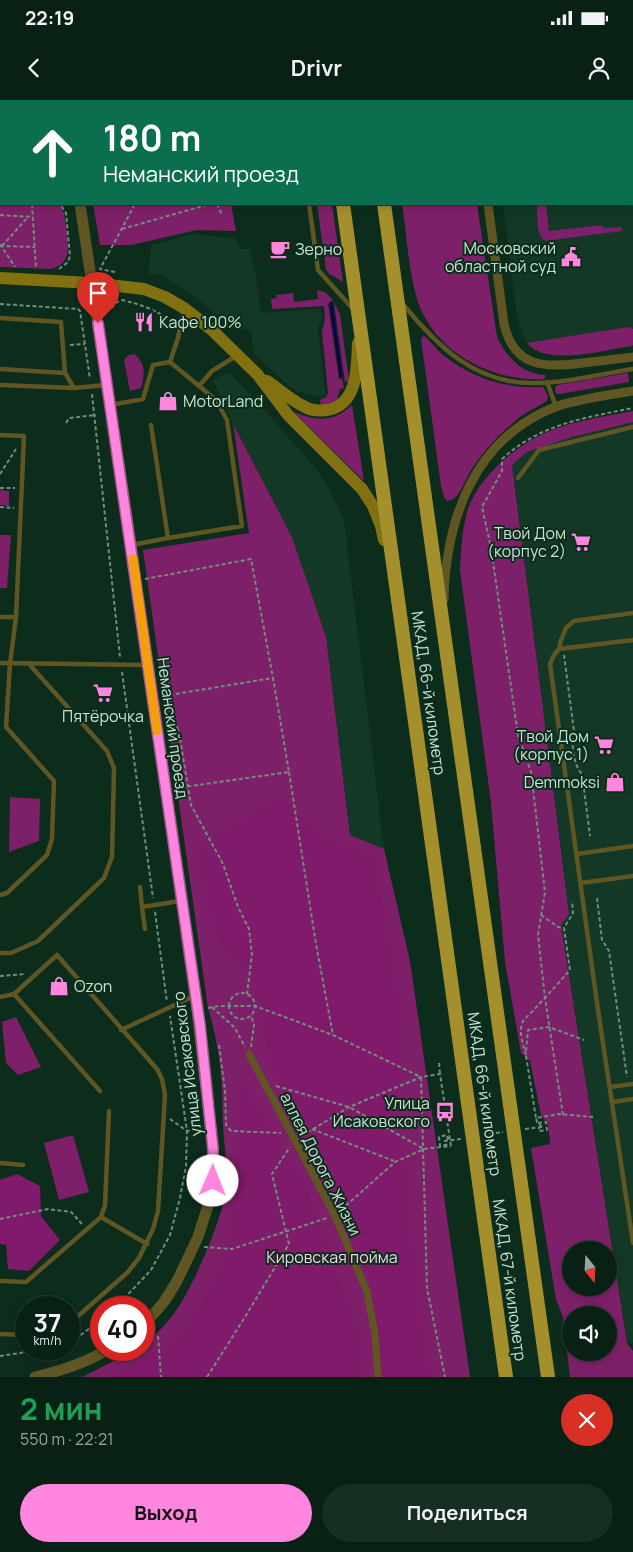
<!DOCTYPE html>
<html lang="ru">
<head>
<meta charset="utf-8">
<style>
  body { margin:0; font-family:Manrope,sans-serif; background:#172e22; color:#f1f3f6; height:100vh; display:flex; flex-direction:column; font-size:19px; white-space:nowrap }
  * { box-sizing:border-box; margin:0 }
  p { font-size:16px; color:#99a3a0 }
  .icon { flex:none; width:28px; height:28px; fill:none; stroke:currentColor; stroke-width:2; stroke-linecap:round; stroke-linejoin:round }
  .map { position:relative; height:1277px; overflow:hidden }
  .drawer { display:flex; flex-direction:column; background:#092115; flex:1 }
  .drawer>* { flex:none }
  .hud { position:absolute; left:0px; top:0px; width:634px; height:105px; box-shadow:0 2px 8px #0003,0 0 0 1px #293e34; background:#0b6e4f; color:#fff; overflow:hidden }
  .needle { width:32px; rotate:162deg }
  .controls { position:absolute; left:562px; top:1141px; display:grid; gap:10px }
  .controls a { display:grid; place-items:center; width:55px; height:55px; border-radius:50%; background:#092115; box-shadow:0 2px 8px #0003,0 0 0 1px #293e34; font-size:25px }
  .speed { position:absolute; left:15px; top:1196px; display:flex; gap:10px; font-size:25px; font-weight:700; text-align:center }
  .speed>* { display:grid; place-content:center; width:65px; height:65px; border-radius:50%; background:#092115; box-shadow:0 2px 8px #0003,0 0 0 1px #293e34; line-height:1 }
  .speed small { font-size:12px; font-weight:400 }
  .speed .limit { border:8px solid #d22; background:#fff; color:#111 }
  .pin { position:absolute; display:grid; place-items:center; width:42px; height:42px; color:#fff; margin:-51px -21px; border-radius:50% 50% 50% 0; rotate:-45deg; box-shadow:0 0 5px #0007 }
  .pin .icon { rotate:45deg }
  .me { position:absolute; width:55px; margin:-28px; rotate:1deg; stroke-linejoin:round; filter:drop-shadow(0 0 4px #0008) }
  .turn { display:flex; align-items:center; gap:18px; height:105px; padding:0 20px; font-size:22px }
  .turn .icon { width:65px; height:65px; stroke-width:2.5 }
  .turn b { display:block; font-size:35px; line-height:42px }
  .round { display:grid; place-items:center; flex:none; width:52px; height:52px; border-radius:26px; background:#172e22 }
  .head { display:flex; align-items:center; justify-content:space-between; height:85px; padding:0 20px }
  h1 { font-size:30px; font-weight:700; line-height:38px; color:#1e9e55 }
  .cta { display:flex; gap:10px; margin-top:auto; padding:10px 20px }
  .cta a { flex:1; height:58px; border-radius:30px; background:#ff85de; color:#111; font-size:20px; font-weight:700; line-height:58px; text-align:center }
  .cta a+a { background:#172e22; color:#f1f3f6 }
  .status { display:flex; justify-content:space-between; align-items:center; height:35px; padding:0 25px; background:#092115; direction:ltr }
  .status svg { height:14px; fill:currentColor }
  header { display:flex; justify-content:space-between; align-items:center; height:65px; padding:0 20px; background:#092115; font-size:22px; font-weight:700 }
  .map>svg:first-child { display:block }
</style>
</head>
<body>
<div class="status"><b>22:19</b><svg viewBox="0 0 49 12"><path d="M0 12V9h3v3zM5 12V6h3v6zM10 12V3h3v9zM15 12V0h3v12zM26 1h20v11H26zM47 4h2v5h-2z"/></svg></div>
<header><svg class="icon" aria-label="back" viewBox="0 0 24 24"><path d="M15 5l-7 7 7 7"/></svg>Drivr<svg class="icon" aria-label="person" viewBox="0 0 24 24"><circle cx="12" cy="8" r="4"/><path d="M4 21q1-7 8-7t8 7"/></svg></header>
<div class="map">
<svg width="633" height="1277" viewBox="0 0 633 1277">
  <rect width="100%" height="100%" fill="#0c2c1c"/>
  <path fill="#133826" d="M489 0H633V246L569 255 545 254 530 246 523 235 517 217 503 104H632V1Z
    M193 134 235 138 241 149H250L256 177 261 213 321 209 322 218 318 228 325 293 322 298 294 290 254 254 251 231 231 227 198 199 161 175 149 174 151 145Z
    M226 273 232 275 252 296 315 367 327 385 344 419 384 749 350 735 326 537 292 437 233 324 213 280Z
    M633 311V1243H627L561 825 569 814 512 365 505 359 527 342 554 329Z"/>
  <path fill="#7e2069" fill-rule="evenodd" d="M78 0H305V1H78Z
    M0 101 1 104H56L61 107 64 113C66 133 77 165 50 169L0 167Z
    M93 104H231L236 131 197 130 131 145H100Z
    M317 104H332L343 182 329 174 326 169Z
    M402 104H477L497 237C507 257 521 274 545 275V279C492 282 434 253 417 199 408 169 407 135 402 104Z
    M537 104H546L549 131 603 125V128L621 127 622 131 545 141C535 133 538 115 537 104Z
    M317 190 325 192 333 200 328 204 339 279H342L344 288 340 289 337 300 333 302 321 306 320 300 326 297 328 293 322 232 325 220 324 206 272 209 271 199 277 198 276 195 293 193 294 202 318 199Z
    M334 203 340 214 349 281 345 282Z
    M628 227 633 229V245L631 246C604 250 547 267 527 243Z
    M424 236C431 241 436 249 443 255 472 278 505 289 542 287L544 288 548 296 547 301C538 306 529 311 520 317 501 332 483 351 470 372 464 381 460 400 447 401L444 397 441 386 421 239Z
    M135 254C146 266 145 273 141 288L130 291 124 260 128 255Z
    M628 273 629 282 560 294H557L555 291 556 286 558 285Z
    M352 305 364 381 294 312C318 321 332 323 352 305Z
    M633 311V322L572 337 527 352 512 365 569 814 561 825 627 1243 633 1251V1277H570L563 1217 556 1199 531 1048 550 1044 548 1024 541 1015 530 961 521 953 505 862 491 703 460 470C461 450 462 428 468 409 480 374 521 341 555 329 580 320 607 316 633 311ZM571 1150H609V1188H571ZM571 1215H609V1252H571Z
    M233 324 292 437 326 537 350 735 384 749 410 861 470 1277H82L122 1257 133 1250H144V1243C153 1237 162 1229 169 1220 189 1198 223 1119 226 1089 228 1067 224 1046 223 1024 222 1013 223 1002 222 990 221 962 216 935 208 908L143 450 249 433Z
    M0 390 9 391V406L0 405Z
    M0 435H11L7 488H0Z
    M10 697 40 699 39 741 9 752Z
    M16 917 41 967 18 975 6 963 2 922Z
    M73 1035 89 1092 59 1100 44 1043Z"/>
  <path fill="#801a6a" d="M202 0H291L202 1Z
    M279 696 324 735 375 758 403 913 399 997 424 1240 433 1277H380L369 1177 269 965 255 883 215 838 195 748Z
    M240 978 305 1081 366 1248 361 1277H113L177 1239 217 1174 236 1091Z
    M17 1074 40 1086 41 1116 60 1140 29 1171 8 1169 6 1145 0 1144V1080Z"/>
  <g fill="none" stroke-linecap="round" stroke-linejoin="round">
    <path stroke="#11004d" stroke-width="3" d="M331 203 341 276"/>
    <path stroke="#6f8e7d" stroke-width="2" stroke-dasharray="4 2.5" stroke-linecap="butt" d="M36 0V1
      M77 0 81 1
      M166 0 167 1
      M224 0V1
      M4 1V0
      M95 1 96 0
      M263 1 264 0
      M0 23 1 22
      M32 104 36 169
      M217 104 222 115
      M0 115 33 117
      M122 129 210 104
      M0 144 15 167
      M0 146 35 147
      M2 146 28 117
      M59 169 68 162 70 156 66 113 60 104
      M115 172 100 169 135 104
      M0 204 78 209 80 211 90 279
      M113 208V204L122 200C143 205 157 210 174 224
      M70 245 85 244
      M92 294 120 557
      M66 323 69 318 96 315
      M0 374 16 349
      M0 388H15
      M0 407 14 408
      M145 479 251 459 273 578
      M564 555 574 631C571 643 573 665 582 674L590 736
      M122 572 153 798
      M169 595 172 615 179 632 191 705 223 764 238 807 249 829 252 854 247 894
      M163 596 273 578 289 672 177 688
      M289 672 316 844 333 935
      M597 798 602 840 609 851 627 977
      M155 812 167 902
      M541 815 558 827 564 828
      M0 876 25 874
      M229 906a13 13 0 1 1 26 0a13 13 0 1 1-26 0Z
      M212 907 235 928 245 947
      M208 908 219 906H255L333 935 421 977
      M219 945 225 990 226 1025 231 1031 281 1033
      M251 947 254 925 251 915
      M526 951 528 930 549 927 584 940
      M526 955C523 944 518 932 523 921L545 898 538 835 545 792 531 672 518 635 491 448 482 407 502 371V359C540 324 584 318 633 308
      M526 956 536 1018
      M439 963 440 974
      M421 977 427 1188 445 1277
      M276 986 349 1007 424 1049
      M563 1015 545 898 570 870 564 828 573 813 572 801
      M170 1019 187 1031 199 1029
      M538 1023 546 1022 547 1030 539 1031V1027
      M542 1027 537 1022 536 1018 559 1014 593 1017
      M312 1029 394 1061
      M525 1029 542 1027
      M483 1035 503 1032
      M302 1036 349 1007 421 977 440 974 451 1046
      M448 1040 447 1035 439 1037 440 1046 449 1044
      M444 1041 461 1039
      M341 1110 395 1062 424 1049 451 1046
      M0 1119 48 1109 71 1112 82 1124
      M204 1147 232 1149 327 1118
      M115 1208 151 1170 170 1135 180 1098 186 1066 187 1031 170 916
      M158 1236 161 1277
      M69 1241 78 1237 101 1220
      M0 1256 39 1250
      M207 1277 245 1217 289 1144 272 1074 290 1047"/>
    <path stroke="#605623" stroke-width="4.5" d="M0 63H1
      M309 104 318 170 353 209
      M402 203C437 246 475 284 534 283 567 283 601 274 633 269
      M0 218 61 222 65 273 74 288
      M0 269 65 273
      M547 282 556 307
      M0 285 74 288 106 285
      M199 286 212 271 236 256
      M111 305 143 299 153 265 170 262 178 238 184 210
      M151 325 168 438 242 426 227 320 216 300 170 262
      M0 335 24 336 16 517 10 564 6 627 54 681 52 739 47 755 7 793 0 795
      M518 378 539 350 633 327
      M132 445 168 438
      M633 513 574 521 566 528 561 540 559 549 554 555 550 564 598 910 633 1143
      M0 517H16
      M559 549 633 540
      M0 563 147 565
      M577 754 633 746
      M581 783 633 776
      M140 787 142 807
      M145 829 142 807 180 801
      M0 853H11L38 841 104 778 112 757 114 668 107 651 29 564
      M14 894 100 991
      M0 897 14 894 57 855 157 969 162 979 165 995 158 1111 153 1129 139 1158 128 1172 69 1224
      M121 930 194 896
      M610 987 633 984
      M612 1002 633 999
      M0 1063 23 1065
      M101 1117 105 1105 109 1011
      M0 1181 26 1182 101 1117 147 1144
      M0 1234 26 1235"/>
    <path stroke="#605623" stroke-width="7" d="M249 954 335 1116 367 1192 375 1234 378 1277"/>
    <path stroke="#605623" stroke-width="9" d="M475 0V1
      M0 92H1
      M488 104 504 224C514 268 545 268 583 263 600 261 616 259 633 257
      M444 499C446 419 474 339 555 307 577 299 609 295 633 291"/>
    <path stroke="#605623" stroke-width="11" d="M65 0V1
      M399 1V0
      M80 104 131 445 197 910 213 1049 212 1093 198 1137 177 1181 164 1202 144 1225
      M35 1277C61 1271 85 1263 107 1250"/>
    <path stroke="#827110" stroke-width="12" d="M0 178 91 183 144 189 165 197 184 208 212 230 258 275 288 315 362 389 373 406 381 426 384 440
      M267 281C279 289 292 301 305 307 312 311 320 311 327 310 358 305 357 267 358 243"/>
    <path stroke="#a3902c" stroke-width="14" d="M329 0V1
      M370 0V1
      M343 104 506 1277
      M384 104 548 1277"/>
  </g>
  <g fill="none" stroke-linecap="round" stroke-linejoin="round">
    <defs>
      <path id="route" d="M98 223 200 925 213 1049V1081"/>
    </defs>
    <use href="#route" stroke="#a65690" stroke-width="12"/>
    <use href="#route" stroke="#ff85de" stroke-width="9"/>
    <path stroke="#f59e0b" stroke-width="9" d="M133 459 157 631"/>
  </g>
  <defs>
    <symbol id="cafe-bare" viewBox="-9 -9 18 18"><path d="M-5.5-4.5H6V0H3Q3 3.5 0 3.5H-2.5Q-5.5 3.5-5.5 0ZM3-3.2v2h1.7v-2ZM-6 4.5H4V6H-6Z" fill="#ff85de" stroke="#0c2c1c" stroke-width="2.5" paint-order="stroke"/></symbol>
    <symbol id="civic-bare" viewBox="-9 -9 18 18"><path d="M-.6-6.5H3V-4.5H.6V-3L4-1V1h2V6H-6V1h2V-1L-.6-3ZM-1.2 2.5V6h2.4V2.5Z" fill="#ff85de" stroke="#0c2c1c" stroke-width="2.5" paint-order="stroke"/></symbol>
    <symbol id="restaurant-bare" viewBox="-9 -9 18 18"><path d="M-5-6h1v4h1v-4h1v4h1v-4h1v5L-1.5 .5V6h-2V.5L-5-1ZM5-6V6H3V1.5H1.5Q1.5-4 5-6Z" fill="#ff85de" stroke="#0c2c1c" stroke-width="2.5" paint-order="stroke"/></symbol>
    <symbol id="shop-bare" viewBox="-9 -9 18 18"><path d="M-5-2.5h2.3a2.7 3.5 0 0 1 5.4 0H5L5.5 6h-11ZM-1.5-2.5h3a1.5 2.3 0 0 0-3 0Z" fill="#ff85de" stroke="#0c2c1c" stroke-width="2.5" paint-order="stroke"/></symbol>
    <symbol id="supermarket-bare" viewBox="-9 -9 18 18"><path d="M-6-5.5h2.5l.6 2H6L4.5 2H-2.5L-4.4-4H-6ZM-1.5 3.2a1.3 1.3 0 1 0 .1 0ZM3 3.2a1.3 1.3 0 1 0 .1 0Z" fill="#ff85de" stroke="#0c2c1c" stroke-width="2.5" paint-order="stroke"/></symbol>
    <symbol id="bus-bare" viewBox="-9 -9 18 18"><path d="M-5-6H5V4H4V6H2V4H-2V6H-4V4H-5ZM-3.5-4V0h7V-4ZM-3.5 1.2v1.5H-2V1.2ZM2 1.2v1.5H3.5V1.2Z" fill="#ff85de" stroke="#0c2c1c" stroke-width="2.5" paint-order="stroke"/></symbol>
  </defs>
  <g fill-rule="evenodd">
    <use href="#cafe-bare" x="266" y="135" width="28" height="28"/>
    <use href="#civic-bare" x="557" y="143" width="28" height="28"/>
    <use href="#restaurant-bare" x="130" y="208" width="28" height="28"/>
    <use href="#shop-bare" x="154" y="287" width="28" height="28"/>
    <use href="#supermarket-bare" x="567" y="428" width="28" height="28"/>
    <use href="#supermarket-bare" x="89" y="579" width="28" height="28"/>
    <use href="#supermarket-bare" x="590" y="631" width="28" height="28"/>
    <use href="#shop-bare" x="601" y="668" width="28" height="28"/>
    <use href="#shop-bare" x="45" y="872" width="28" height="28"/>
    <use href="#bus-bare" x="431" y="998" width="28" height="28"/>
  </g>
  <g text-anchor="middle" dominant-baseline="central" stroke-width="4" stroke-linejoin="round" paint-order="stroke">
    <g font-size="16" fill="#c5e3d1" stroke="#0c2c1c" text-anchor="end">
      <text x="556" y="148">Московский<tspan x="556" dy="18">областной суд</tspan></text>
      <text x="295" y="149" text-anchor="start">Зерно</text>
      <text x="159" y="222" text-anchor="start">Кафе 100%</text>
      <text x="183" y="301" text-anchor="start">MotorLand</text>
      <text x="566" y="433">Твой Дом<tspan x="566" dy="18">(корпус 2)</tspan></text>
      <text x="103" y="616" text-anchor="middle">Пятёрочка</text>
      <text x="589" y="636">Твой Дом<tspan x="589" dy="18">(корпус 1)</tspan></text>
      <text x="600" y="682">Demmoksi</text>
      <text x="74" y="886" text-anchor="start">Ozon</text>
      <text x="430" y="1003">Улица<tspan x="430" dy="18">Исаковского</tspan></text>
    </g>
    <g font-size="16" fill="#c5e3d1" stroke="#0c2c1c">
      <text transform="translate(429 593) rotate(82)">МКАД, 66-й километр</text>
      <text transform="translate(173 628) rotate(82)">Неманский проезд</text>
      <text transform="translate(187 964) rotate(-97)">улица Исаковского</text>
      <text transform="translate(485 994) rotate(82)">МКАД, 66-й километр</text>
      <text transform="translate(321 1064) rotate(63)">аллея Дорога Жизни</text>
      <text transform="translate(510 1180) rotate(82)">МКАД, 67-й километр</text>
    </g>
    <g font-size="16" fill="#efd4e6" stroke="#0c2c1c">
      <text x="332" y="1157">Кировская пойма</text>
    </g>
  </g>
</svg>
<div class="controls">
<a><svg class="needle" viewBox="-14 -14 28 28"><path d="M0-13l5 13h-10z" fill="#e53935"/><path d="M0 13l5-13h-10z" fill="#99a3a0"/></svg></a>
<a><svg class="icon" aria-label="sound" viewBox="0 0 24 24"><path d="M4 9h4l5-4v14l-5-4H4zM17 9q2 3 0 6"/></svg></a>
</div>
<div class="speed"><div>37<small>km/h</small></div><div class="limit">40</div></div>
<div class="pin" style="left:98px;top:223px;background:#d93025"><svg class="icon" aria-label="arrive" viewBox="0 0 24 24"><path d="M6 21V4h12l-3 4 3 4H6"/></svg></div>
<svg class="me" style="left:213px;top:1081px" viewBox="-20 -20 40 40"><circle r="19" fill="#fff"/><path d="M0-13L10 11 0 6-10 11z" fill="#ff85de"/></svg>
<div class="hud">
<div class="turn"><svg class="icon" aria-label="ahead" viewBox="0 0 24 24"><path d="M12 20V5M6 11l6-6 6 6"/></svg><div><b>180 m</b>Неманский проезд</div></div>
</div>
</div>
<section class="drawer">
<div class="head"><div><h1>2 мин</h1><p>550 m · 22:21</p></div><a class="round" style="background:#d93025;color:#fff"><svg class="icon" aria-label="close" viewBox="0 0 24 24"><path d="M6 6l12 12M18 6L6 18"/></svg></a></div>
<div class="cta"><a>Выход</a><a>Поделиться</a></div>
</section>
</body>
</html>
